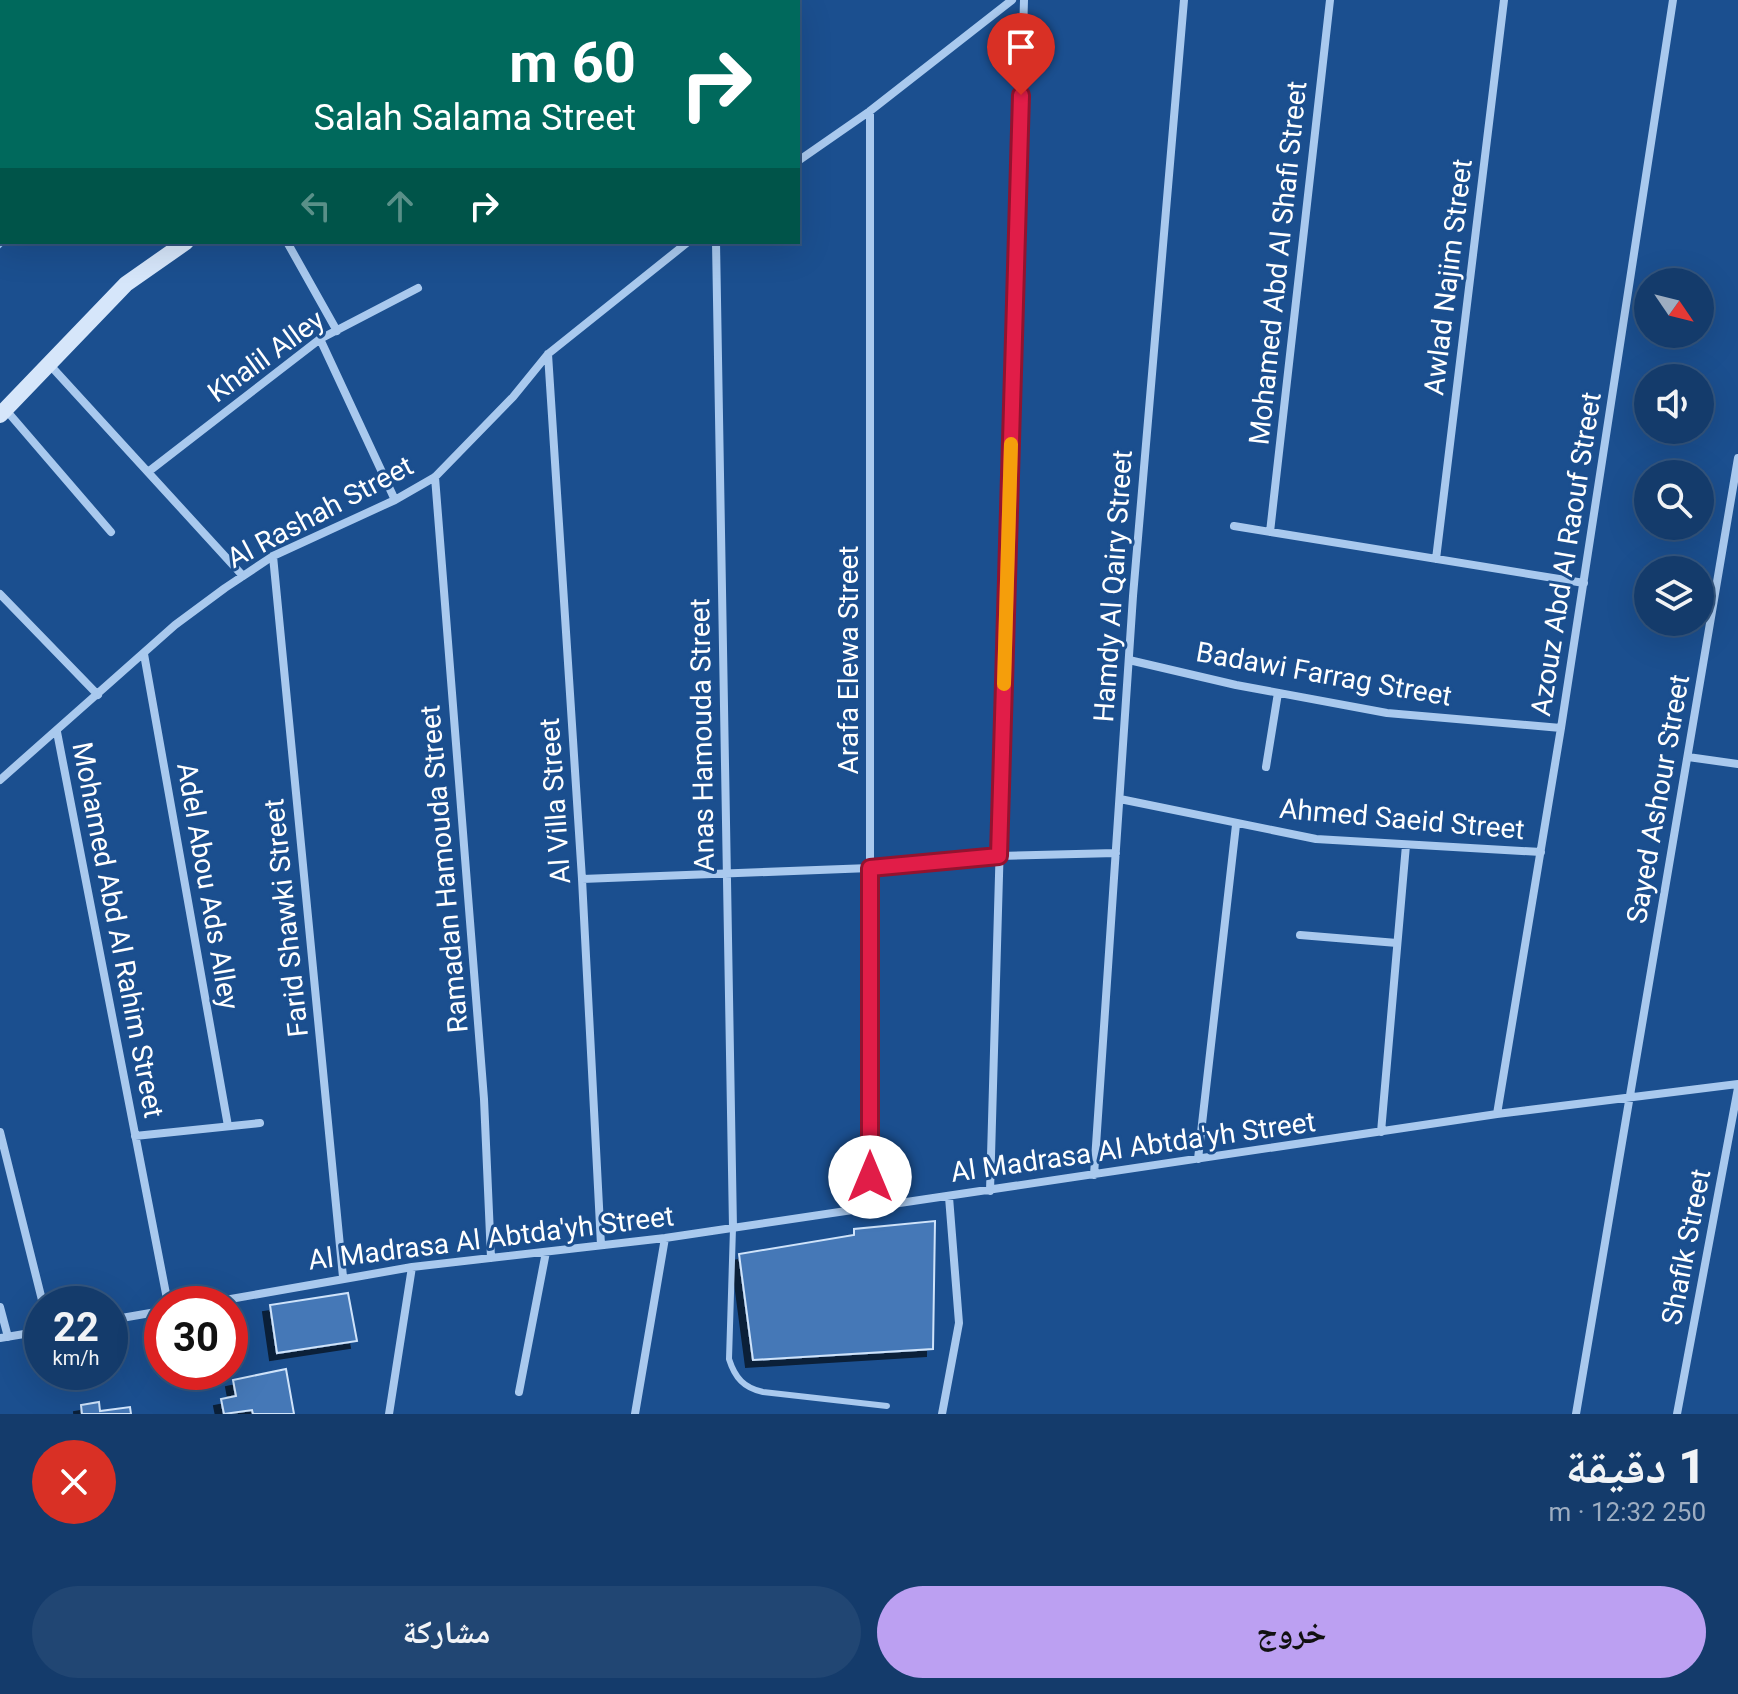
<!DOCTYPE html>
<html lang="ar">
<head>
<meta charset="utf-8">
<style>
  body { margin:0; font-family:Roboto,"Noto Naskh Arabic",sans-serif; background:#214673; color:#f1f3f6; direction:rtl; height:100vh; display:flex; flex-direction:column; font-size:30px; white-space:nowrap }
  * { box-sizing:border-box; margin:0 }
  p { font-size:26px; color:#9dadc1 }
  .icon { flex:none; width:44px; height:44px; fill:none; stroke:currentColor; stroke-width:2; stroke-linecap:round; stroke-linejoin:round }
  .map { position:relative; height:1414px; overflow:hidden; direction:ltr }
  .panel { display:flex; flex-direction:column; background:#143b6b; flex:1 }
  .panel>* { flex:none }
  .hud { position:absolute; left:0px; top:0px; width:800px; height:244px; box-shadow:0 8px 32px #0002,0 0 0 2px #33557e; direction:rtl; background:#00695c; color:#fff; overflow:hidden }
  .needle { width:52px; rotate:125deg }
  .tools { position:absolute; left:1634px; top:268px; display:grid; gap:16px }
  .tools a { display:grid; place-items:center; width:80px; height:80px; border-radius:50%; background:#143b6b; box-shadow:0 8px 32px #0002,0 0 0 2px #33557e; font-size:40px }
  .speed { position:absolute; left:24px; top:1286px; display:flex; gap:16px; font-size:40px; font-weight:700; text-align:center }
  .speed>* { display:grid; place-content:center; width:104px; height:104px; border-radius:50%; background:#143b6b; box-shadow:0 8px 32px #0002,0 0 0 2px #33557e; line-height:1 }
  .speed small { font-size:20px; font-weight:400 }
  .speed .limit { border:12px solid #d22; background:#fff; color:#111 }
  .pin { position:absolute; display:grid; place-items:center; width:68px; height:68px; color:#fff; margin:-82px -34px; border-radius:50% 50% 50% 0; rotate:-45deg; box-shadow:0 0 8px #0007 }
  .pin .icon { rotate:45deg }
  .me { position:absolute; width:88px; margin:-44px; rotate:0deg; stroke-linejoin:round; filter:drop-shadow(0 0 6px #0008) }
  .turn { display:flex; align-items:center; gap:28px; height:168px; padding:0 32px; font-size:36px }
  .turn .icon { width:104px; height:104px; stroke-width:2.5 }
  .turn b { display:block; font-size:56px; line-height:68px }
  .lanes { display:flex; align-items:center; height:76px; padding:0 32px; background:#0003; justify-content:center; gap:40px; direction:ltr }
  .lanes .off { opacity:.35 }
  .round { display:grid; place-items:center; flex:none; width:84px; height:84px; border-radius:42px; background:#214673 }
  .headline { display:flex; align-items:center; justify-content:space-between; height:136px; padding:0 32px }
  h1 { font-size:48px; font-weight:800; line-height:60px }
  .cta { display:flex; gap:16px; margin-top:auto; padding:16px 32px }
  .cta a { flex:1; height:92px; border-radius:48px; background:#bca0f2; color:#111; font-size:32px; font-weight:800; line-height:92px; text-align:center }
  .cta a+a { background:#214673; color:#f1f3f6 }
  .map>svg:first-child { display:block }
</style>
</head>
<body>
<div class="map">
<svg width="1738" height="1414" viewBox="0 0 1738 1414">
  <defs>
    <filter id="shadow"><feDropShadow dx="-7" dy="7" stdDeviation="0" flood-color="#0009"/></filter>
  </defs>
  <rect width="100%" height="100%" fill="#1b4f8f"/>
  <path fill="#3c6290" stroke="#9cc4f0" stroke-width="2" d="M0 0H201L2 2 5 242 0 247Z"/>
  <path fill="#4478b7" stroke="#cfe3fa" stroke-width="2" filter="url(#shadow)" d="M935 1221 933 1349 753 1360 739 1254 854 1235V1229Z
    M348 1293 357 1341 277 1353 270 1305Z
    M286 1369 294 1414H253L252 1410 224 1414 221 1399 236 1396 233 1380Z
    M99 1402 100 1411 130 1407 131 1414H82L81 1405Z"/>
  <g fill="none" stroke-linecap="round" stroke-linejoin="round">
    <path stroke="#a9c9ee" stroke-width="6" d="M320 0 323 2
      M733 1228 729 1359C735 1378 744 1388 763 1392L887 1406"/>
    <path stroke="#a9c9ee" stroke-width="8" d="M870 111V1208
      M798 161 870 111 1012 0
      M287 242 337 331
      M716 242 733 1228
      M320 339 395 500
      M548 354 582 879 601 1245
      M49 364 243 576
      M6 410 111 532
      M148 472 320 339 418 288
      M435 477 484 1099 491 1258
      M1234 526 1584 583
      M1270 532 1330 0
      M273 556 343 1277
      M1436 559 1504 0
      M0 594 98 695
      M144 654 228 1126
      M1129 660 1236 685 1387 713 1561 728
      M57 732 168 1304
      M1688 757 1738 764
      M1266 767 1278 693
      M0 780 175 625 225 588 273 556 395 500 435 477 513 397 548 354 688 242
      M1120 799 1316 839 1541 852
      M582 879 870 868 999 856 1116 853
      M1300 935 1397 943
      M1497 1114 1561 728 1673 0
      M0 1132 43 1304
      M1381 1132 1406 845
      M135 1136 260 1123
      M1198 1159 1236 825
      M1094 1175 1133 596 1184 0
      M990 1191 1024 0
      M202 1304 412 1267 665 1238 1497 1114 1738 1084
      M0 1307 8 1337
      M110 1320 162 1311
      M0 1338 42 1331
      M519 1392 546 1252
      M389 1414 412 1267
      M635 1414 665 1238
      M942 1414 959 1323 949 1197
      M1576 1414 1738 458
      M1677 1414 1738 1088"/>
    <path stroke="#d6e6fa" stroke-width="16" d="M727 2 731 0
      M0 415 126 284 186 242"/>
  </g>
  <g fill="none" stroke-linecap="round" stroke-linejoin="round">
    <defs>
      <path id="route" d="M870 1177V868L999 856 1021 95"/>
    </defs>
    <use href="#route" stroke="#92132f" stroke-width="20"/>
    <use href="#route" stroke="#e11d48" stroke-width="14"/>
    <path stroke="#f59e0b" stroke-width="14" d="M1004 684 1011 444"/>
  </g>
  <g text-anchor="middle" dominant-baseline="central" stroke-width="6" stroke-linejoin="round" paint-order="stroke">
    <g font-size="28" fill="#fff" stroke="#1b4f8f">
      <text transform="translate(1278 263) rotate(-84)">Mohamed Abd Al Shafi Street</text>
      <text transform="translate(1448 277) rotate(-83)">Awlad Najim Street</text>
      <text transform="translate(266 356) rotate(-36)">Khalil Alley</text>
      <text transform="translate(320 512) rotate(-28)">Al Rashah Street</text>
      <text transform="translate(1566 554) rotate(-81)">Azouz Abd Al Raouf Street</text>
      <text transform="translate(1113 586) rotate(-86)">Hamdy Al Qairy Street</text>
      <text transform="translate(848 660) rotate(-90)">Arafa Elewa Street</text>
      <text transform="translate(1324 674) rotate(10)">Badawi Farrag Street</text>
      <text transform="translate(702 735) rotate(-91)">Anas Hamouda Street</text>
      <text transform="translate(1658 799) rotate(-80)">Sayed Ashour Street</text>
      <text transform="translate(555 801) rotate(-94)">Al Villa Street</text>
      <text transform="translate(1402 819) rotate(5)">Ahmed Saeid Street</text>
      <text transform="translate(444 869) rotate(-95)">Ramadan Hamouda Street</text>
      <text transform="translate(208 886) rotate(80)">Adel Abou Ads Alley</text>
      <text transform="translate(286 918) rotate(-96)">Farid Shawki Street</text>
      <text transform="translate(118 930) rotate(79)">Mohamed Abd Al Rahim Street</text>
      <text transform="translate(1133 1147) rotate(-8)">Al Madrasa Al Abtda'yh Street</text>
      <text transform="translate(491 1238) rotate(-7)">Al Madrasa Al Abtda'yh Street</text>
      <text transform="translate(1686 1247) rotate(-79)">Shafik Street</text>
    </g>
  </g>
</svg>
<div class="tools">
<a><svg class="needle" viewBox="-14 -14 28 28"><path d="M0-13l5 13h-10z" fill="#e53935"/><path d="M0 13l5-13h-10z" fill="#9dadc1"/></svg></a>
<a><svg class="icon" aria-label="sound" viewBox="0 0 24 24"><path d="M4 9h4l5-4v14l-5-4H4zM17 9q2 3 0 6"/></svg></a>
<a><svg class="icon" aria-label="search" viewBox="0 0 24 24"><circle cx="10" cy="10" r="6"/><path d="M15 15l6 6"/></svg></a>
<a><svg class="icon" aria-label="layers" viewBox="0 0 24 24"><path d="M12 4l9 5-9 5-9-5zM3 14l9 5 9-5"/></svg></a>
</div>
<div class="speed"><div>22<small>km/h</small></div><div class="limit">30</div></div>
<div class="pin" style="left:1021px;top:95px;background:#d93025"><svg class="icon" aria-label="arrive" viewBox="0 0 24 24"><path d="M6 21V4h12l-3 4 3 4H6"/></svg></div>
<svg class="me" style="left:870px;top:1177px" viewBox="-20 -20 40 40"><circle r="19" fill="#fff"/><path d="M0-13L10 11 0 6-10 11z" fill="#e11d48"/></svg>
<div class="hud">
<div class="turn"><svg class="icon" aria-label="right" viewBox="0 0 24 24"><path d="M7 20v-9h11M14 6l5 5-5 5"/></svg><div><b>60 m</b>Salah Salama Street</div></div>
<div class="lanes"><svg class="icon off" aria-label="left" viewBox="0 0 24 24"><path d="M17 20v-9H6M10 6l-5 5 5 5"/></svg><svg class="icon off" aria-label="ahead" viewBox="0 0 24 24"><path d="M12 20V5M6 11l6-6 6 6"/></svg><svg class="icon" aria-label="right" viewBox="0 0 24 24"><path d="M7 20v-9h11M14 6l5 5-5 5"/></svg></div>
</div>
</div>
<section class="panel">
<div class="headline"><div><h1>1 دقيقة</h1><p>250 m · 12:32</p></div><a class="round" style="background:#d93025;color:#fff"><svg class="icon" aria-label="close" viewBox="0 0 24 24"><path d="M6 6l12 12M18 6L6 18"/></svg></a></div>
<div class="cta"><a>خروج</a><a>مشاركة</a></div>
</section>
</body>
</html>
